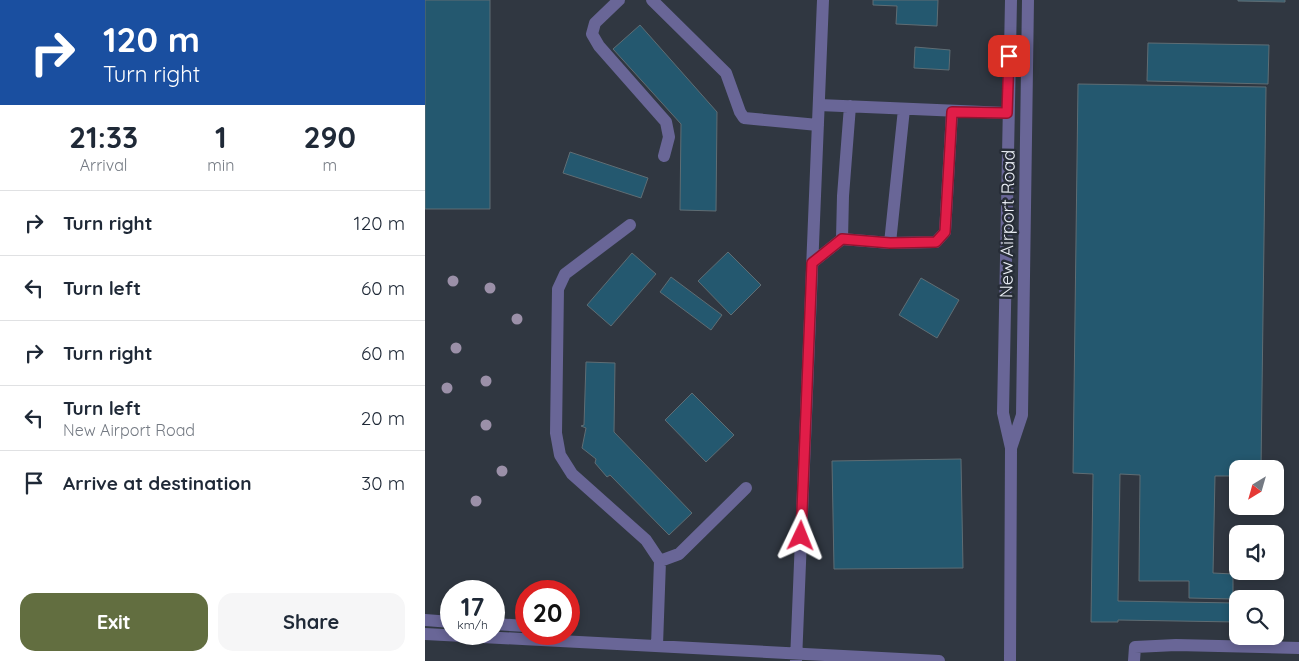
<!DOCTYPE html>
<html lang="en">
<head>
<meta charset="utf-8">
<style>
  body { margin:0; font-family:Quicksand,sans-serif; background:#f6f6f7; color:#1f2937; height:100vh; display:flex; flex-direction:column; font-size:19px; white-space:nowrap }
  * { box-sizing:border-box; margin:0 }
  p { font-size:16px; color:#747a83 }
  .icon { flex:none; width:28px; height:28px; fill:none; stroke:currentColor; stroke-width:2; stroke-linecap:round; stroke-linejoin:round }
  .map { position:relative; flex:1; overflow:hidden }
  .side { display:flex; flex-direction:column; background:#fff; width:425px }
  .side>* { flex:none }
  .top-card { background:#1a4fa0; color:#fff; overflow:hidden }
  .needle { width:32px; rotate:217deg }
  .tools { position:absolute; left:804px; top:460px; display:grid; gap:10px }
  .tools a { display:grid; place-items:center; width:55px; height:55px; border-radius:10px; background:#fff; box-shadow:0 2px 8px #0003; font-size:25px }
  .speed { position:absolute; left:15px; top:580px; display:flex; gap:10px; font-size:25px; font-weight:700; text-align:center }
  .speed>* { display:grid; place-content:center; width:65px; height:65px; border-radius:50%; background:#fff; box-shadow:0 2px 8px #0003; line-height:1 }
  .speed small { font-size:12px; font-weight:400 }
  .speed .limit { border:8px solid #d22; background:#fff; color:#111 }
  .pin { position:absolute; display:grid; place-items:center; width:42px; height:42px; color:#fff; margin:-21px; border-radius:10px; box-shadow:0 2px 8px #0006 }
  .me { position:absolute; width:55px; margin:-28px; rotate:2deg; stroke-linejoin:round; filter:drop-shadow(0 0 4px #0008) }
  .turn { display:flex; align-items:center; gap:18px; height:105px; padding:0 20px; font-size:22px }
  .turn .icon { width:65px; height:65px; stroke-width:2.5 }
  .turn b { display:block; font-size:35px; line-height:42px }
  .eta { display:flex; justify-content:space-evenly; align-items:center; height:85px; text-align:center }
  .eta b { font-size:30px; font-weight:800; line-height:35px }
  .action { display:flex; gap:10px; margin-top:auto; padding:10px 20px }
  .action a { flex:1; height:58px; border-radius:15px; background:#626e40; color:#fff; font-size:20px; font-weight:800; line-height:58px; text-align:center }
  .action a+a { background:#f6f6f7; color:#1f2937 }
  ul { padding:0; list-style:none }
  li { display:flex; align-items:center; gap:15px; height:65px; padding:0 20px; border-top:1px solid #e0e1e3 }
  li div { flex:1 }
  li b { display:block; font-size:19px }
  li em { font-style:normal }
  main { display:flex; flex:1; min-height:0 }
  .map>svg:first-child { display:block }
</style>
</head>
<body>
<main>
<section class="side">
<div class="top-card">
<div class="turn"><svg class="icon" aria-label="right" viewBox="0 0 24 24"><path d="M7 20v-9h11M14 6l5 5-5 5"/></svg><div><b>120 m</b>Turn right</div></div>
</div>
<div class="eta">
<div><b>21:33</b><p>Arrival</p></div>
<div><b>1</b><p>min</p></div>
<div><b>290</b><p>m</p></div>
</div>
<ul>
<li><svg class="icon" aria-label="right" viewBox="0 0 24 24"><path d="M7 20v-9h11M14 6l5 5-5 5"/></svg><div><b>Turn right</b></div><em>120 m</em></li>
<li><svg class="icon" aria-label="left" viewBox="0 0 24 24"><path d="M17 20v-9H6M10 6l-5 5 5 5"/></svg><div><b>Turn left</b></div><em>60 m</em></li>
<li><svg class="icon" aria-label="right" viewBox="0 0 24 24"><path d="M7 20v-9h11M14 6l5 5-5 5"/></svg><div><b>Turn right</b></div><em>60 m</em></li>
<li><svg class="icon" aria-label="left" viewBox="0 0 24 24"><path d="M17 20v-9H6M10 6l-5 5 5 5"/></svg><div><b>Turn left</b><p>New Airport Road</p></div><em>20 m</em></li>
<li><svg class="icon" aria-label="arrive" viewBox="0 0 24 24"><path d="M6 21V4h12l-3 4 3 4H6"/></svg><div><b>Arrive at destination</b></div><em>30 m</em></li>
</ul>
<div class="action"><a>Exit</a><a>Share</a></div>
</section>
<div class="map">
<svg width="874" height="661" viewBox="0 0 874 661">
  <rect width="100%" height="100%" fill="#303741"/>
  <path fill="#24586f" stroke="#5f6d74" d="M0 0H65V209H0Z
    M448 0H513L512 26 471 24 472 6 448 5Z
    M813 0H860V2L813 1Z
    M215 25 292 112 291 211 255 210 256 124 188 49Z
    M723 43 844 45 843 84 722 81Z
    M490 47 525 50 524 70 489 68Z
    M653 84 841 87 836 469H812V476H790L788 573 808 574V599L764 598V581H714L715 475 695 474 693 601 811 603V622L693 620V622H666L668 474 648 473Z
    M145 152 223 178 216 198 138 173Z
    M303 252 336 285 306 315 273 281Z
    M207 253 231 274 186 326 162 305Z
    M246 277 297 315 286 330 235 292Z
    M496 278 534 300 512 338 474 315Z
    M161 362 190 363 189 432 267 513 244 535 185 475 182 477 170 463 171 459 157 448 161 428 156 426 159 425Z
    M267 393 309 435 281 462 240 420Z
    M536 459 538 568 409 569 407 461Z"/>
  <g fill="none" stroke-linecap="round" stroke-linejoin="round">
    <path stroke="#696697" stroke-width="12" d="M194 0 170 23 167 34 174 46 241 122 244 137 239 156
      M227 0 301 73 315 112 319 118 393 125
      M394 105 582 113
      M425 106 418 196 417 239 465 243 511 242 520 232 527 112
      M205 225 140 274 133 289 131 433 135 455 147 474 221 540 235 561 232 645
      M465 243 479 109
      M387 263 417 239
      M586 448 597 415 603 0
      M235 561 254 554 321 488
      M0 620 26 622
      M69 624 101 626
      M0 634 514 661
      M371 661 398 0
      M585 661 586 448 578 413 586 0
      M709 661 710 647 751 645 874 648"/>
  </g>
  <g fill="#9b90a8">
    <circle cx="28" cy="281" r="5.5"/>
    <circle cx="65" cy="288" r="5.5"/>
    <circle cx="92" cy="319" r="5.5"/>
    <circle cx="31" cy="348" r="5.5"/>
    <circle cx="61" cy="381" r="5.5"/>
    <circle cx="22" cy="388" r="5.5"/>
    <circle cx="61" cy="425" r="5.5"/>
    <circle cx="77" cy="471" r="5.5"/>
    <circle cx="51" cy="501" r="5.5"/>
  </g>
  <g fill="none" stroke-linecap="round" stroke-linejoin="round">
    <defs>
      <path id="route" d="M376 536 387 263 417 239 465 243 511 242 520 232 527 112 582 113 584 56"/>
    </defs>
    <use href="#route" stroke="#92132f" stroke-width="12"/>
    <use href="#route" stroke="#e11d48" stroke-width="9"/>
  </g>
  <g text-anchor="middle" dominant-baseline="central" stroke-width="5" stroke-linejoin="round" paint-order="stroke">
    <g font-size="18" fill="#edf1f8" stroke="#272d37">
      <text transform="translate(582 224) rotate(-89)">New Airport Road</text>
    </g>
  </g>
</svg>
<div class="tools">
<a><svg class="needle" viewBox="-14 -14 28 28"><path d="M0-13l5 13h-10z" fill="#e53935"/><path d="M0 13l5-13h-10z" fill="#747a83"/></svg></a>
<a><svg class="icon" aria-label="sound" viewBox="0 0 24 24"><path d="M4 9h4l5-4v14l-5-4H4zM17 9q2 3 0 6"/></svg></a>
<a><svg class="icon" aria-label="search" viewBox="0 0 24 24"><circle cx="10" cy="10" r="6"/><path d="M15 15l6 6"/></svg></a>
</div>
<div class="speed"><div>17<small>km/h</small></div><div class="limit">20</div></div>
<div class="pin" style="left:584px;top:56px;background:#d93025"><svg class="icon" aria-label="arrive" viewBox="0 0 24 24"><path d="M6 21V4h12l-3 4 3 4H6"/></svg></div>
<svg class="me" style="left:376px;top:536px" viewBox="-20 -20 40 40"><path d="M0-17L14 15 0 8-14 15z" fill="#e11d48" stroke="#fff" stroke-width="4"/></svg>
</div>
</main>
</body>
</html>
